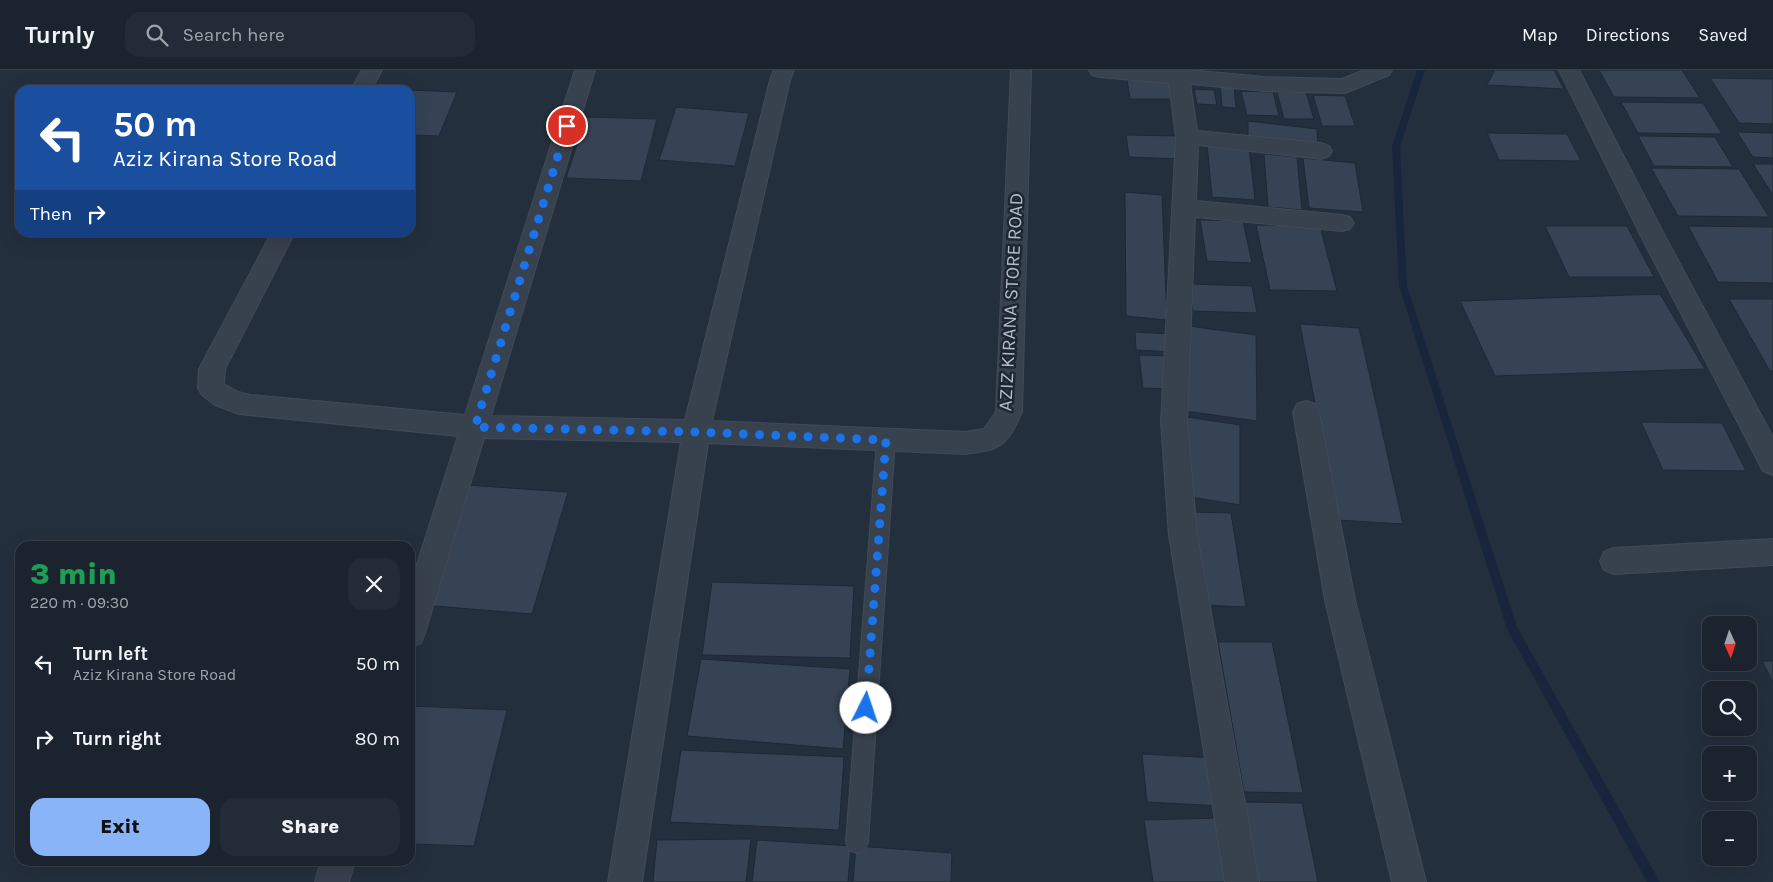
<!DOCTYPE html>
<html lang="en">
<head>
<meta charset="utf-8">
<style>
  body { margin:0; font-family:Karla,sans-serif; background:#242b36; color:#f1f3f6; height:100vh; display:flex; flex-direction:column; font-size:19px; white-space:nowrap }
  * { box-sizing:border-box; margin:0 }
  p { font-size:16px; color:#a0a4aa }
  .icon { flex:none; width:28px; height:28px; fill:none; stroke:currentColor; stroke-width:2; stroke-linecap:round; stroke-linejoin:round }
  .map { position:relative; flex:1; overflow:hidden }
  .panel { position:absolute; left:15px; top:471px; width:400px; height:325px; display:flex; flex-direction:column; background:#1b232e; border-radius:15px; box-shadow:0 5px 20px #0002,0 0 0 1px #39404a }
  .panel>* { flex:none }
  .guide { position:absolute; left:15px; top:15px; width:400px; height:152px; border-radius:15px; box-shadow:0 5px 20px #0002,0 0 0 1px #39404a; background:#1a4fa0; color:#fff; overflow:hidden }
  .needle { width:32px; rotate:177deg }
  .controls { position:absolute; left:1702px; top:546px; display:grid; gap:10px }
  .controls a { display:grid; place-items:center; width:55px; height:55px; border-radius:10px; background:#1b232e; box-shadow:0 5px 20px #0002,0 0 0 1px #39404a; font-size:25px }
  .pin { position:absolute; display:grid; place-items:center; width:42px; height:42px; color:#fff; margin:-21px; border:2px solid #fff; border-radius:50%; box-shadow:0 1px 5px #0007 }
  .me { position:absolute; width:55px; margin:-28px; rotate:4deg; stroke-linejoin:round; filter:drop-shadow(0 0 4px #0008) }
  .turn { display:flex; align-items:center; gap:18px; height:105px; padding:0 15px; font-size:22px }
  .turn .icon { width:65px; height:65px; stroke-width:2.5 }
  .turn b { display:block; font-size:35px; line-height:42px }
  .then { display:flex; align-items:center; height:48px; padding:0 15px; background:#0003; gap:10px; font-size:19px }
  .round { display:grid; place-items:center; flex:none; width:52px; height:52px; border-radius:15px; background:#242b36 }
  .overview { display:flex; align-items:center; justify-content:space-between; height:85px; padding:0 15px }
  h1 { font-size:30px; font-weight:800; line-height:38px; color:#1e9e55 }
  .primary-button { display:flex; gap:10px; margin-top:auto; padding:10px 15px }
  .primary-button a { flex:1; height:58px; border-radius:15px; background:#8ab4f8; color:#111; font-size:20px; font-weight:800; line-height:58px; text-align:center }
  .primary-button a+a { background:#242b36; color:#f1f3f6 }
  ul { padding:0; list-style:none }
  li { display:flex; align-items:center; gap:15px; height:75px; padding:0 15px }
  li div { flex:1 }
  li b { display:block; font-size:19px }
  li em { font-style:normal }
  header { display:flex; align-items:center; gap:30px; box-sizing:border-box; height:70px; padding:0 25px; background:#1b232e; border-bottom:1px solid #39404a }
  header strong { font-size:24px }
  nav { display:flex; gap:28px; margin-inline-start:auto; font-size:18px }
  .search { width:350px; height:45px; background:#242b36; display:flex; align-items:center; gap:12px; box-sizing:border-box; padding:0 18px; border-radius:15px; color:#a0a4aa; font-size:19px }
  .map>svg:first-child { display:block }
</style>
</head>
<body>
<header>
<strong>Turnly</strong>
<div class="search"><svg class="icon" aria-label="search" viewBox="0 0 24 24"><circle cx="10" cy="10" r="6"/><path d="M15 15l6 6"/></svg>Search here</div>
<nav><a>Map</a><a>Directions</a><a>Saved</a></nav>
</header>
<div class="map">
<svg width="1773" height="812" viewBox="0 0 1773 812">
  <rect width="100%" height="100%" fill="#242f3e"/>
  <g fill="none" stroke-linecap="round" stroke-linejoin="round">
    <path fill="#17263c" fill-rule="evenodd" d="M1417 0H1425L1400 77 1407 216 1517 557 1660 812H1647L1507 559 1399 216 1392 77Z"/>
  </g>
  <path fill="#364354" stroke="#1f2835" d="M1495 0H1554L1564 19 1487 15Z
    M1599 0H1682L1700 28 1614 27Z
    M1710 8 1773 9V54L1739 53Z
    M1127 10H1170L1174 29H1130Z
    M1220 14 1234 15 1236 38 1222 37Z
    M1194 19 1214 20 1217 35 1197 34Z
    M410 20 457 22 439 66 410 65Z
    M1241 21 1273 22 1279 46 1247 45Z
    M1277 22H1306L1314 49H1284Z
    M1313 25 1345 26 1355 56H1322Z
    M1621 32 1703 33 1722 64 1638 63Z
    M676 37 749 43 735 96 659 90Z
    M586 47 657 49 641 111 566 108Z
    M1248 51 1317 59 1318 79 1248 70Z
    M1737 62 1773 63V88L1753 87Z
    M1487 63 1567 64 1581 91 1499 90Z
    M1126 65 1179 66 1183 89 1129 87Z
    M1638 66 1715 67 1733 97 1654 96Z
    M1207 74 1249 77 1255 130 1212 127Z
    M1264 84 1297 87 1302 140 1268 137Z
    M1303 88 1355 93 1363 142 1309 138Z
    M1753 94H1773V125Z
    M1651 98 1739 99 1769 147 1678 146Z
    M1125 122 1162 125 1167 250 1126 246Z
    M1200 150 1243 151 1252 193 1207 191Z
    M1256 155 1320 156 1337 221 1270 220Z
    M1545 156H1627L1654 207H1569Z
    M1688 156 1773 157V213L1718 212Z
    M1189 214 1252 216 1257 243 1193 241Z
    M1660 224 1705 299 1495 306 1460 231Z
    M1729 229H1773V301H1770Z
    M1300 254 1359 258 1403 454 1337 450Z
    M1188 256 1256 265 1257 351 1185 341Z
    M1135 262 1171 264 1173 282 1136 280Z
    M1139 285 1170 286 1174 319 1143 318Z
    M1187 347 1240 355V435L1184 426Z
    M1641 352 1722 353 1746 401 1663 400Z
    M466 415 568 422 532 544 422 535Z
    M1189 442 1231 443 1246 537 1203 535Z
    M712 512 854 516 850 588 702 585Z
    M1218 572H1272L1303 723 1244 722Z
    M701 589 850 599 843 679 687 666Z
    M1762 591H1773V612Z
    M410 636 507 640 474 776 410 774Z
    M681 680 844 687 839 760 670 752Z
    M1142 684 1215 688 1221 736 1147 732Z
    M1242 732 1302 733 1318 812H1255Z
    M1218 748 1230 812H1153L1144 750Z
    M751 769 746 812H653L657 770Z
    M757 770 851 776 848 812H752Z
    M856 776 952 783 951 812H853Z"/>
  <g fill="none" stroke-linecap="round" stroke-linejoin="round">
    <defs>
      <path id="lane" d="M886 363 892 365 895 370 868 772 865 780 857 783 849 780 846 772 877 370 880 365Z"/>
      <path id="street" d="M362 0H382L371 20H351Z
        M575 0H595L491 346 685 350 770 10 774 0H794L790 10 712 351 965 362 984 359 996 342 1011 0H1031L1022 342C1007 375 1002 380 965 384L708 373 642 812H608L681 372 484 368 425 563 421 573 410 577V516L458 366 239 344 215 335 202 325 198 318 199 299 272 162H295L225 299 224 314 238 322 250 325 465 345Z
        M1089 0H1188L1265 7 1342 9 1364 0H1392L1389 5 1345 23 1265 21 1190 14 1197 61 1321 73 1329 76 1332 81 1329 86 1321 89 1198 75 1196 131 1342 145 1350 147 1354 153 1350 159 1342 161 1195 147 1187 352 1197 465 1259 812H1225L1169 465 1161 352 1176 67 1169 13 1099 7 1092 5Z
        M1559 0H1579L1667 170 1773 367V405L1763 401 1643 170Z
        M1306 331 1315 334 1319 342 1355 530 1426 812H1392L1325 530 1293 342 1297 334Z
        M1773 469V495L1614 504 1604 500 1600 491 1604 482 1614 478Z
        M321 791H355L349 812H315Z"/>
    </defs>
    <use href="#lane" stroke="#414a57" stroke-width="2"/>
    <use href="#street" stroke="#414a57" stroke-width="2"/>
    <use href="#lane" fill="#38414e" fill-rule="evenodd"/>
    <use href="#street" fill="#38414e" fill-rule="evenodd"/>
  </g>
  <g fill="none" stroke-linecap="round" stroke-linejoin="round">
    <path stroke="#1a73e8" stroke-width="9" stroke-dasharray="0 16.2" d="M567 56 475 357 696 362 886 370 866 638"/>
  </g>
  <g text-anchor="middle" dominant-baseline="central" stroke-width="5" stroke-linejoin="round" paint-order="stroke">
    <g font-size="19" fill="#b4bcc9" stroke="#1d2633">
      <text transform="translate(1011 232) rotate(-87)">AZIZ KIRANA STORE ROAD</text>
    </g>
  </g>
</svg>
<div class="controls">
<a><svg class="needle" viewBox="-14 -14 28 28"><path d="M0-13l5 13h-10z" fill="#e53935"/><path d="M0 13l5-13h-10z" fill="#a0a4aa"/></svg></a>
<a><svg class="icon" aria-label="search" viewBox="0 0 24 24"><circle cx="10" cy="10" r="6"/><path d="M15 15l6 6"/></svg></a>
<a>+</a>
<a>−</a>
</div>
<div class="pin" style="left:567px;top:56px;background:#d93025"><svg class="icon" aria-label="arrive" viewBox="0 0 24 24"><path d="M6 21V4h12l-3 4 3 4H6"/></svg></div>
<svg class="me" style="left:866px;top:638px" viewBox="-20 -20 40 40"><circle r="19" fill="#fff"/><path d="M0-13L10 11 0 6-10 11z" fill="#1a73e8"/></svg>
<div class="guide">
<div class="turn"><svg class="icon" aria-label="left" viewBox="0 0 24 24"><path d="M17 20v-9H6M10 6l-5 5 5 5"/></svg><div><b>50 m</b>Aziz Kirana Store Road</div></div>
<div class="then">Then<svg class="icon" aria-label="right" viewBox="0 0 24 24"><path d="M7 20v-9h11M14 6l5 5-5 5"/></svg></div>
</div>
<section class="panel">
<div class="overview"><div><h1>3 min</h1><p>220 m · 09:30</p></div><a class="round"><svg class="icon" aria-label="close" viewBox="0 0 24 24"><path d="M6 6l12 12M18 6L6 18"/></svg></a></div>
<ul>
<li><svg class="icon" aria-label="left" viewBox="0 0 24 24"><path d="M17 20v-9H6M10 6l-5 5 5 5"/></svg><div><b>Turn left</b><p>Aziz Kirana Store Road</p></div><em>50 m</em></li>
<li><svg class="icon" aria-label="right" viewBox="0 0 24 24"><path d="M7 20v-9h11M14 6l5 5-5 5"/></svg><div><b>Turn right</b></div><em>80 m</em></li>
</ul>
<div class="primary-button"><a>Exit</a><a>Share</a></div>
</section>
</div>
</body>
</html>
